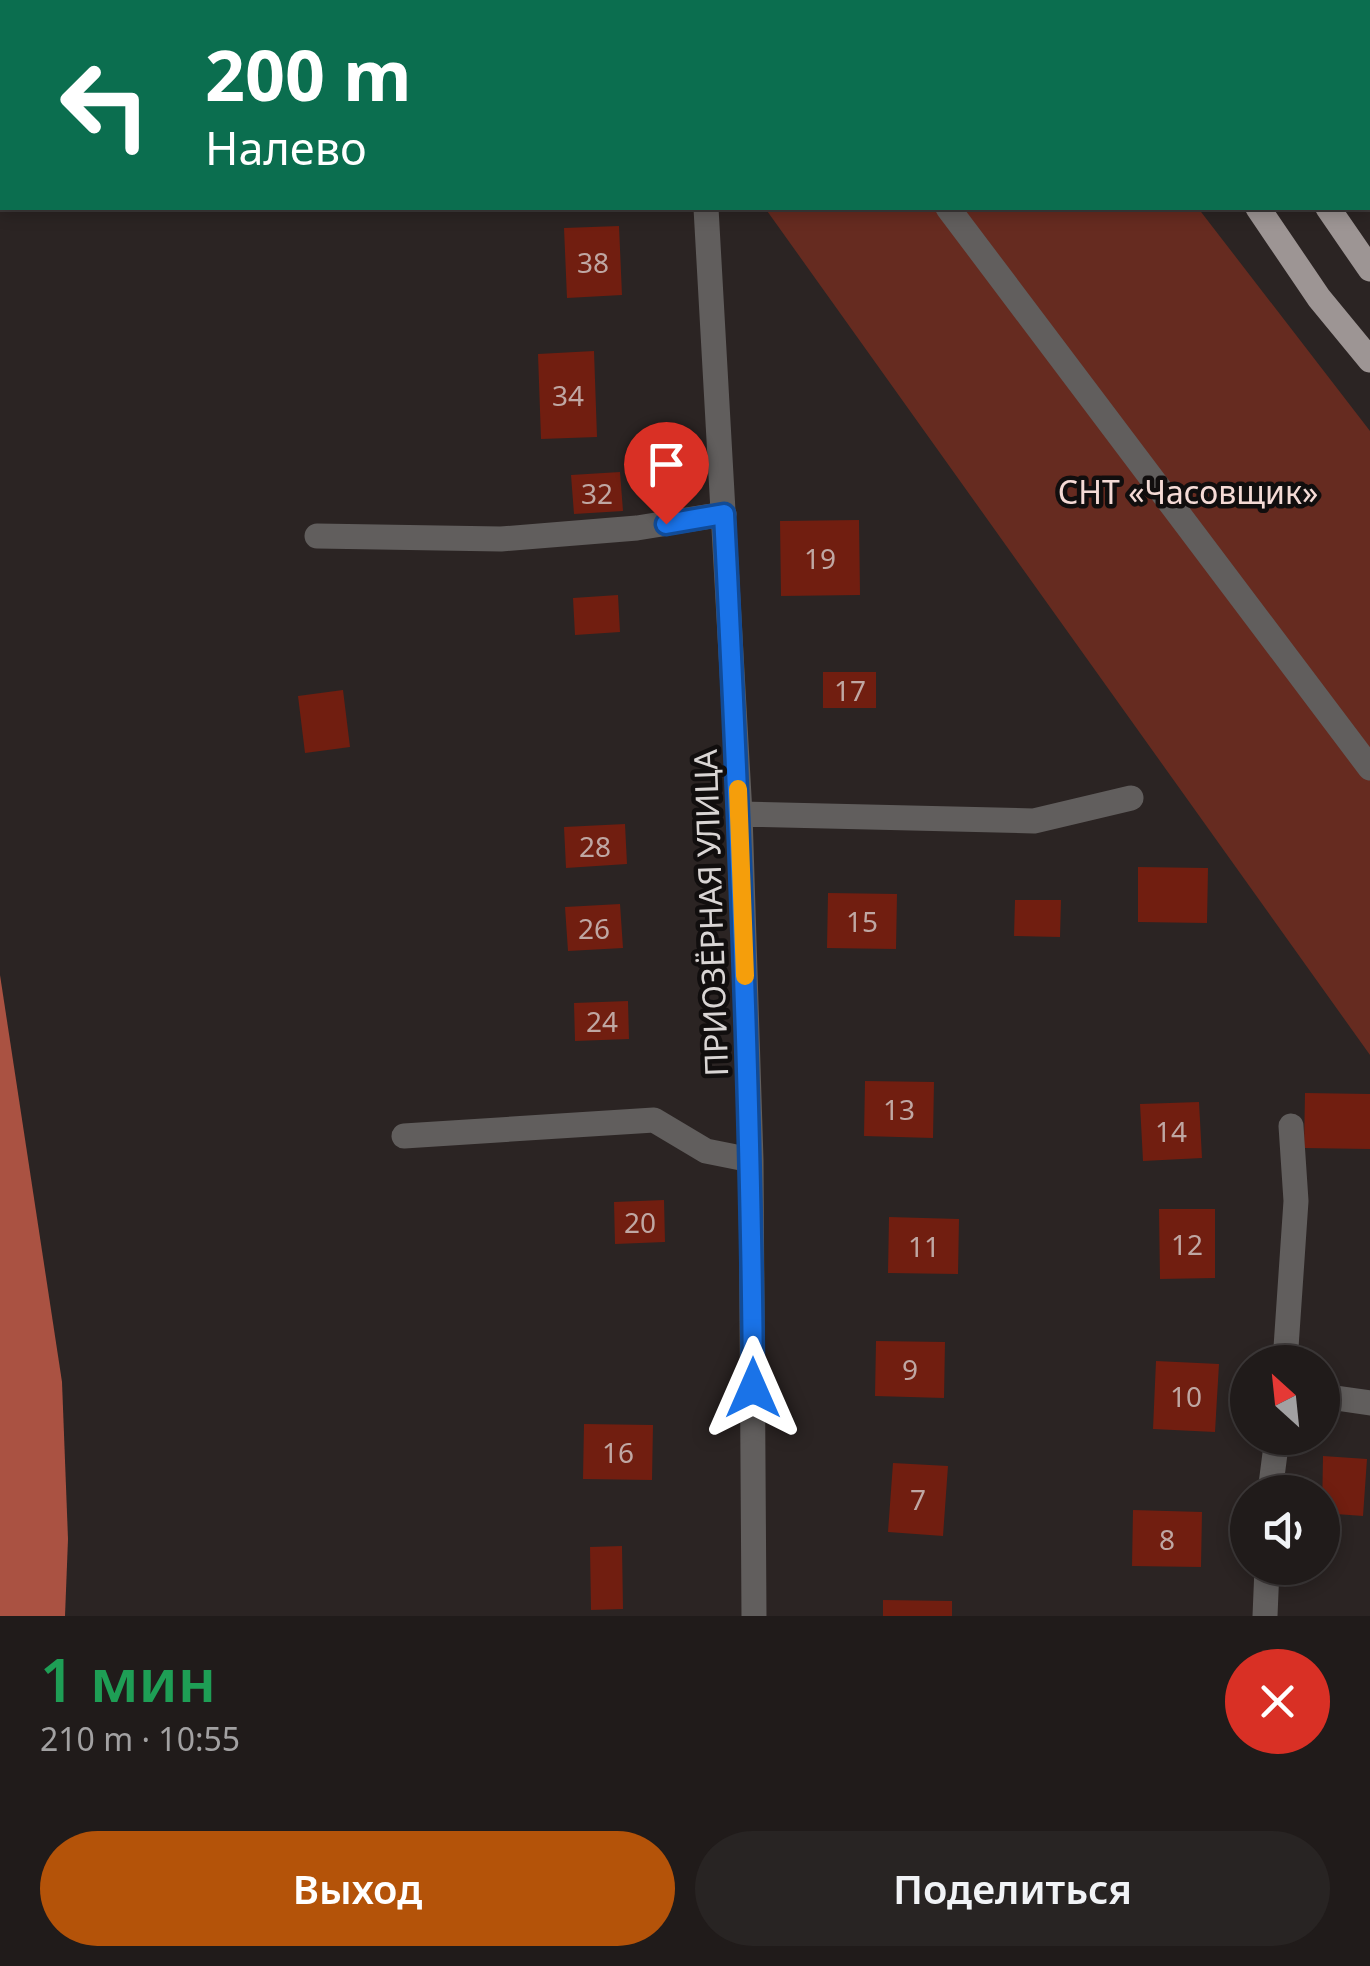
<!DOCTYPE html>
<html lang="ru">
<head>
<meta charset="utf-8">
<style>
  body { margin:0; font-family:"Noto Sans",sans-serif; background:#282423; color:#f1f3f6; height:100vh; display:flex; flex-direction:column; font-size:38px; white-space:nowrap }
  * { box-sizing:border-box; margin:0 }
  p { font-size:32px; color:#a2a1a2 }
  .icon { flex:none; width:55px; height:55px; fill:none; stroke:currentColor; stroke-width:2; stroke-linecap:round; stroke-linejoin:round }
  .map { position:relative; height:1616px; overflow:hidden }
  .panel { display:flex; flex-direction:column; background:#201b1a; flex:1 }
  .panel>* { flex:none }
  .top-card { position:absolute; left:0px; top:0px; width:1370px; height:210px; box-shadow:0 5px 15px #0003,0 0 0 2px #3d3939; background:#0b6e4f; color:#fff; overflow:hidden }
  .needle { width:65px; rotate:333deg }
  .controls { position:absolute; left:1230px; top:1345px; display:grid; gap:20px }
  .controls a { display:grid; place-items:center; width:110px; height:110px; border-radius:50%; background:#201b1a; box-shadow:0 5px 15px #0003,0 0 0 2px #3d3939; font-size:50px }
  .pin { position:absolute; display:grid; place-items:center; width:85px; height:85px; color:#fff; margin:-102px -42px; border-radius:50% 50% 50% 0; rotate:-45deg; box-shadow:0 0 10px #0007 }
  .pin .icon { rotate:45deg }
  .me { position:absolute; width:110px; margin:-55px; rotate:0deg; stroke-linejoin:round; filter:drop-shadow(0 0 8px #0008) }
  .turn { display:flex; align-items:center; gap:35px; height:210px; padding:0 40px; font-size:45px }
  .turn .icon { width:130px; height:130px; stroke-width:2.5 }
  .turn b { display:block; font-size:70px; line-height:85px }
  .round { display:grid; place-items:center; flex:none; width:105px; height:105px; border-radius:52px; background:#282423 }
  .head { display:flex; align-items:center; justify-content:space-between; height:170px; padding:0 40px }
  h1 { font-size:60px; font-weight:600; line-height:75px; color:#1e9e55 }
  .button { display:flex; gap:20px; margin-top:auto; padding:20px 40px }
  .button a { flex:1; height:115px; border-radius:60px; background:#b45309; color:#fff; font-size:40px; font-weight:600; line-height:115px; text-align:center }
  .button a+a { background:#282423; color:#f1f3f6 }
  .map>svg:first-child { display:block }
</style>
</head>
<body>
<div class="map">
<svg width="1370" height="1616" viewBox="0 0 1370 1616">
  <rect width="100%" height="100%" fill="#2b2423"/>
  <path fill="#662b20" d="M0 0H198L2 2 0 88Z
    M723 0H1072L1073 2H724Z
    M765 208H1198L1370 431V1055Z"/>
  <path fill="#aa5242" d="M0 975 62 1382 68 1539 65 1616H0Z"/>
  <path fill="#711e10" d="M619 226 622 295 567 298 564 228Z
    M594 351 597 437 541 439 538 354Z
    M620 472 623 511 574 514 571 475Z
    M859 520 860 595 781 596 780 521Z
    M618 595 620 632 575 635 573 598Z
    M823 672H876V708H823Z
    M343 690 350 747 305 753 298 696Z
    M625 824 627 864 566 868 564 827Z
    M1138 867 1208 868 1207 923 1138 922Z
    M828 893 897 894 896 949 827 948Z
    M1015 900H1061L1060 937 1014 936Z
    M620 904 623 948 568 951 565 907Z
    M628 1001 629 1039 575 1041 574 1003Z
    M865 1081 934 1082 933 1138 864 1136Z
    M1305 1093 1370 1094V1149L1304 1148Z
    M1199 1102 1202 1158 1143 1161 1140 1104Z
    M664 1200 665 1242 615 1244 614 1202Z
    M1159 1209H1215V1278L1160 1279Z
    M889 1217 959 1219 958 1274 888 1273Z
    M876 1341 945 1342 944 1398 875 1396Z
    M1156 1361 1219 1364 1215 1432 1153 1429Z
    M584 1424 653 1425 652 1480 583 1479Z
    M1323 1456 1367 1459 1363 1516 1322 1513Z
    M893 1463 948 1466 943 1536 888 1532Z
    M1133 1510 1202 1512 1201 1567 1132 1566Z
    M622 1546 623 1609 591 1610 590 1547Z
    M883 1600 952 1601V1616H883Z"/>
  <g fill="none" stroke-linecap="round" stroke-linejoin="round">
    <path stroke="#615e5d" stroke-width="25" d="M655 0 657 2
      M696 0V2
      M820 0 821 2
      M706 208 740 814 751 1160 754 1616
      M948 208 1370 768
      M317 536 501 539 637 528 724 514
      M740 814 1034 821 1131 798
      M404 1136 654 1120 706 1151 751 1160
      M1285 1362 1296 1201 1291 1126
      M1322 1396 1370 1403
      M1270 1492 1277 1438
      M1265 1616 1267 1568"/>
    <path stroke="#9d9594" stroke-width="25" d="M1123 0 1125 2
      M1191 0 1192 2
      M1258 208 1319 298 1370 360
      M1328 208 1370 269"/>
  </g>
  <g fill="none" stroke-linecap="round" stroke-linejoin="round">
    <defs>
      <path id="route" d="M666 524 724 514C739 806 751 1096 753 1388"/>
    </defs>
    <use href="#route" stroke="#114b97" stroke-width="25"/>
    <use href="#route" stroke="#1a73e8" stroke-width="18"/>
    <path stroke="#f59e0b" stroke-width="18" d="M738 789 745 976"/>
  </g>
  <g text-anchor="middle" dominant-baseline="central" stroke-width="9" stroke-linejoin="round" paint-order="stroke">
    <g font-size="28" fill="#bfa7a3">
      <text x="593" y="262">38</text>
      <text x="568" y="395">34</text>
      <text x="597" y="493">32</text>
      <text x="820" y="558">19</text>
      <text x="850" y="690">17</text>
      <text x="595" y="846">28</text>
      <text x="862" y="921">15</text>
      <text x="594" y="928">26</text>
      <text x="602" y="1021">24</text>
      <text x="899" y="1109">13</text>
      <text x="1171" y="1131">14</text>
      <text x="640" y="1222">20</text>
      <text x="1187" y="1244">12</text>
      <text x="924" y="1246">11</text>
      <text x="910" y="1369">9</text>
      <text x="1186" y="1396">10</text>
      <text x="618" y="1452">16</text>
      <text x="918" y="1499">7</text>
      <text x="1167" y="1539">8</text>
    </g>
    <g font-size="32" fill="#f4dad5" stroke="#110e0e">
      <text x="1188" y="491">СНТ «Часовщик»</text>
    </g>
    <g font-size="32" fill="#d9d5d4" stroke="#110e0e">
      <text transform="translate(710 913) rotate(-92)">ПРИОЗЁРНАЯ УЛИЦА</text>
    </g>
  </g>
</svg>
<div class="controls">
<a><svg class="needle" viewBox="-14 -14 28 28"><path d="M0-13l5 13h-10z" fill="#e53935"/><path d="M0 13l5-13h-10z" fill="#a2a1a2"/></svg></a>
<a><svg class="icon" aria-label="sound" viewBox="0 0 24 24"><path d="M4 9h4l5-4v14l-5-4H4zM17 9q2 3 0 6"/></svg></a>
</div>
<div class="pin" style="left:666px;top:524px;background:#d93025"><svg class="icon" aria-label="arrive" viewBox="0 0 24 24"><path d="M6 21V4h12l-3 4 3 4H6"/></svg></div>
<svg class="me" style="left:753px;top:1388px" viewBox="-20 -20 40 40"><path d="M0-17L14 15 0 8-14 15z" fill="#1a73e8" stroke="#fff" stroke-width="4"/></svg>
<div class="top-card">
<div class="turn"><svg class="icon" aria-label="left" viewBox="0 0 24 24"><path d="M17 20v-9H6M10 6l-5 5 5 5"/></svg><div><b>200 m</b>Налево</div></div>
</div>
</div>
<section class="panel">
<div class="head"><div><h1>1 мин</h1><p>210 m · 10:55</p></div><a class="round" style="background:#d93025;color:#fff"><svg class="icon" aria-label="close" viewBox="0 0 24 24"><path d="M6 6l12 12M18 6L6 18"/></svg></a></div>
<div class="button"><a>Выход</a><a>Поделиться</a></div>
</section>
</body>
</html>
